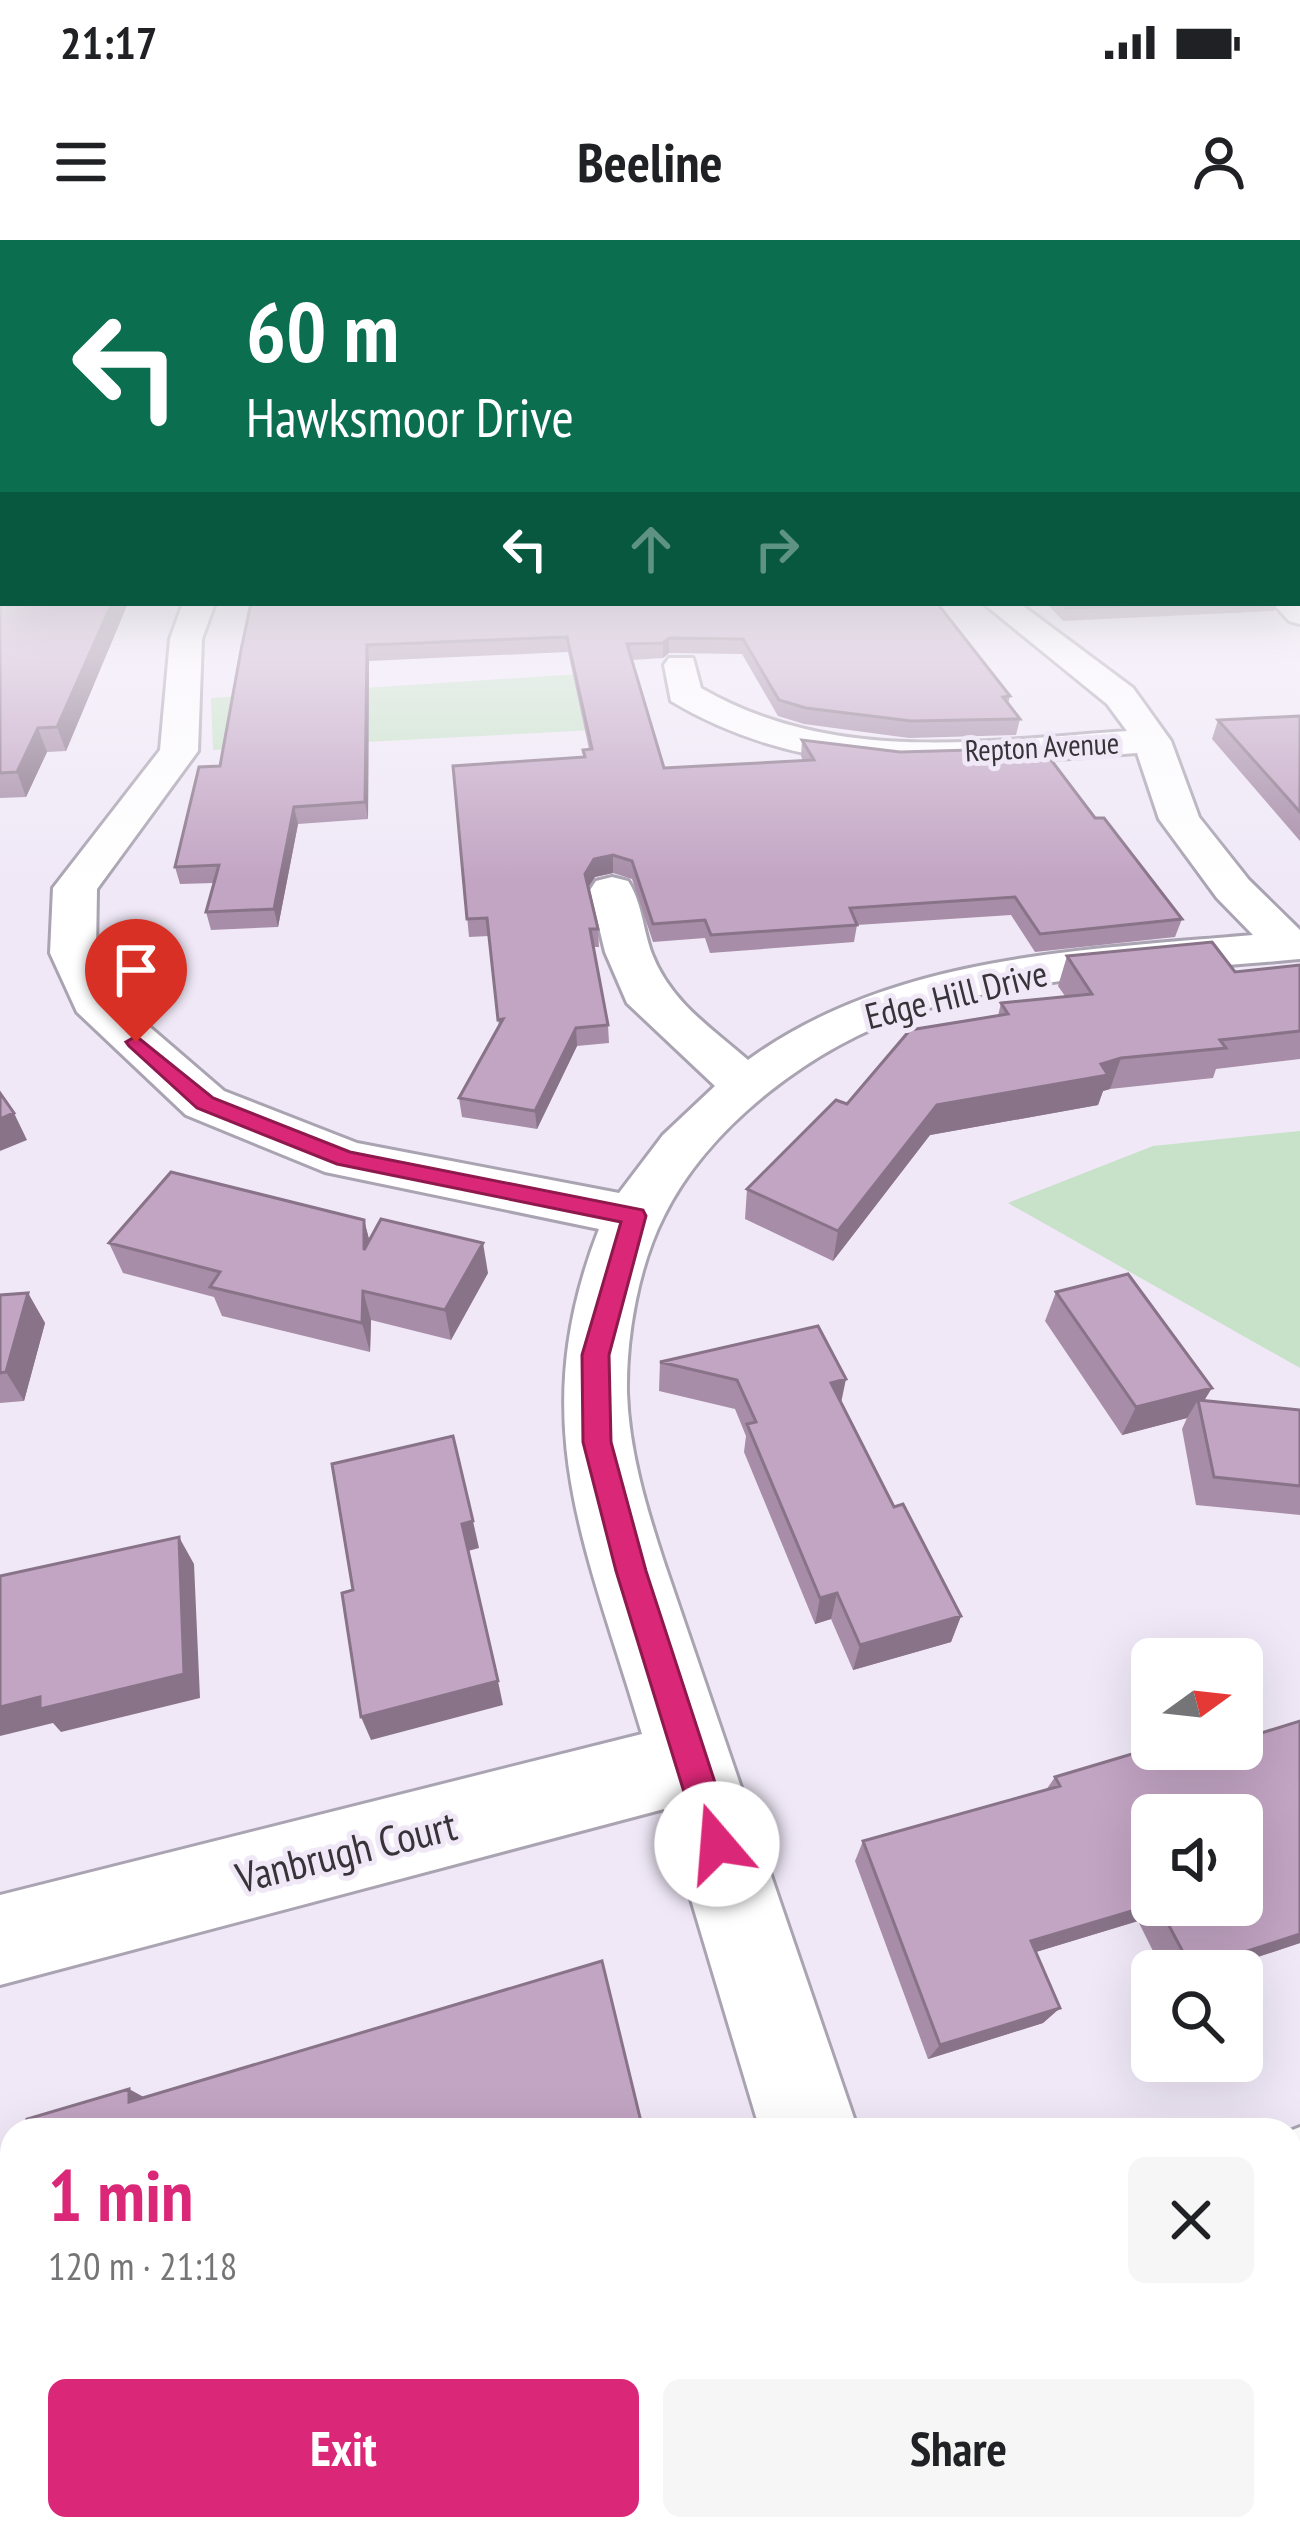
<!DOCTYPE html>
<html lang="en">
<head>
<meta charset="utf-8">
<style>
  body { margin:0; font-family:"PT Sans Narrow",sans-serif; background:#f6f6f6; color:#202124; height:100vh; display:flex; flex-direction:column; font-size:45px; white-space:nowrap }
  * { box-sizing:border-box; margin:0 }
  p { font-size:39px; color:#757577 }
  .icon { flex:none; width:66px; height:66px; fill:none; stroke:currentColor; stroke-width:2; stroke-linecap:round; stroke-linejoin:round }
  .map { position:relative; flex:1; overflow:hidden }
  .panel { position:absolute; left:0px; top:1878px; width:1302px; height:423px; display:flex; flex-direction:column; background:#fff; border-radius:36px 36px 0 0; box-shadow:0 12px 48px #0002 }
  .panel>* { flex:none }
  .banner { position:absolute; left:0px; top:0px; width:1302px; height:366px; box-shadow:0 12px 48px #0002; background:#0b6e4f; color:#fff; overflow:hidden }
  .needle { width:78px; rotate:75deg }
  .fabs { position:absolute; left:1131px; top:1398px; display:grid; gap:24px }
  .fabs a { display:grid; place-items:center; width:132px; height:132px; border-radius:18px; background:#fff; box-shadow:0 12px 48px #0002; font-size:60px }
  .pin { position:absolute; display:grid; place-items:center; width:102px; height:102px; color:#fff; margin:-123px -51px; border-radius:50% 50% 50% 0; rotate:-45deg; box-shadow:0 0 12px #0007 }
  .pin .icon { rotate:45deg }
  .me { position:absolute; width:132px; margin:-66px; rotate:342deg; stroke-linejoin:round; filter:drop-shadow(0 0 9px #0008) }
  .turn { display:flex; align-items:center; gap:42px; height:252px; padding:0 48px; font-size:54px }
  .turn .icon { width:156px; height:156px; stroke-width:2.5 }
  .turn b { display:block; font-size:84px; line-height:102px }
  .lanes { display:flex; align-items:center; height:114px; padding:0 48px; background:#0003; justify-content:center; gap:60px; direction:ltr }
  .lanes .off { opacity:.35 }
  .round { display:grid; place-items:center; flex:none; width:126px; height:126px; border-radius:18px; background:#f6f6f6 }
  .head { display:flex; align-items:center; justify-content:space-between; height:204px; padding:0 48px }
  h1 { font-size:72px; font-weight:700; line-height:90px; color:#db2777 }
  .button { display:flex; gap:24px; margin-top:auto; padding:24px 48px }
  .button a { flex:1; height:138px; border-radius:18px; background:#db2777; color:#fff; font-size:48px; font-weight:700; line-height:138px; text-align:center }
  .button a+a { background:#f6f6f6; color:#202124 }
  .status { display:flex; justify-content:space-between; align-items:center; height:84px; padding:0 60px; background:#fff; direction:ltr }
  .status svg { height:33px; fill:currentColor }
  header { display:flex; justify-content:space-between; align-items:center; height:156px; padding:0 48px; background:#fff; font-size:54px; font-weight:700 }
  .map>svg:first-child { display:block }
</style>
</head>
<body>
<div class="status"><b>21:17</b><svg viewBox="0 0 49 12"><path d="M0 12V9h3v3zM5 12V6h3v6zM10 12V3h3v9zM15 12V0h3v12zM26 1h20v11H26zM47 4h2v5h-2z"/></svg></div>
<header><svg class="icon" aria-label="menu" viewBox="0 0 24 24"><path d="M4 6h16M4 12h16M4 18h16"/></svg>Beeline<svg class="icon" aria-label="person" viewBox="0 0 24 24"><circle cx="12" cy="8" r="4"/><path d="M4 21q1-7 8-7t8 7"/></svg></header>
<div class="map">
<svg width="1300" height="2300" viewBox="0 0 1300 2300">
  <rect width="100%" height="100%" fill="#f0e8f7"/>
  <path fill="#c7e2c8" d="M626 431 653 487 213 510 211 458Z
    M1300 891V1128L1008 963 1153 906Z
    M288 2289H856L859 2300H257Z"/>
  <g fill="none" stroke-linecap="round" stroke-linejoin="round">
    <defs>
      <path id="minor" d="M183 363H215L202 399 198 511 97 649 96 713 123 764 224 851 357 903 619 953 663 895 715 846 627 763 605 712 590 650 596 641 612 637 628 641C642 662 643 690 652 714 671 762 710 787 748 820 892 715 1082 710 1253 695L1217 658 1159 579 1137 513C972 524 820 550 671 461L664 425 669 418H693L701 448C834 525 980 501 1127 491L1107 464 983 363H1019L1133 448 1171 501 1199 577 1249 640 1300 690V719C1172 731 1036 733 913 773 816 805 710 883 664 976 638 1027 626 1097 627 1153 629 1211 646 1267 664 1322L858 1890H760L664 1569 0 1745V1655L642 1494C587 1307 523 1184 599 989L325 932 186 875 77 772 50 713 53 648 160 510 170 399Z
        M1300 1887V1987L1290 1991V1891Z
        M879 2289H995L999 2300H883Z"/>
      <path id="tertiary" d="M1300 356V384L1289 381 1273 363H1299Z"/>
    </defs>
    <use href="#minor" stroke="#aaa3b1" stroke-width="6"/>
    <use href="#tertiary" stroke="#aaa3b1" stroke-width="6"/>
    <use href="#minor" fill="#fff" fill-rule="evenodd"/>
    <use href="#tertiary" fill="#fff" fill-rule="evenodd"/>
  </g>
  <path fill="#a78da8" fill-rule="evenodd" d="M0 320 128 363 66 511 47 512 26 557 0 558Z
    M937 363 1010 456 1008 464 1020 479 1016 495 909 498 804 484 778 476 742 414 669 413 663 418 632 420 664 528 803 521 801 516 802 500 1095 578 1182 679 1175 697 1035 712 1011 675 857 685 854 702 710 713 705 698 653 702 632 639 613 633 595 637 588 647 598 689 599 707H593L608 785 609 803 577 806 537 889 462 877 459 858 499 787 489 696 469 697 453 526 584 517 583 510 589 509 568 412 369 421 368 579 298 584 278 687 211 690 206 672 214 643 180 644 175 627 220 526 241 410Z
    M1046 363H1277L1274 371 1063 381Z
    M1300 476V601L1212 499 1218 480Z
    M1067 716 1235 732 1300 725V819L1216 829 1213 838 1110 849 1103 851 1098 865 930 895 833 1021 745 979 747 949 847 864 998 776 1001 763 1065 756 1058 746Z
    M364 980 369 1000 488 1033 451 1100 371 1080 370 1112 222 1076 214 1057 123 1033 109 1003Z
    M1056 1052 1204 1161 1300 1170V1275L1196 1265 1182 1189 1187 1178 1122 1195 1045 1081Z
    M28 1053 45 1083 24 1161 0 1163V1055Z
    M660 1122 841 1162 894 1267 961 1376 951 1402 853 1430 831 1379 815 1384 744 1212 746 1196 735 1169 659 1151Z
    M1300 1481V1703L1215 1731H1163L1138 1681 1036 1712 1060 1768 1043 1783 928 1819 855 1621 863 1601 1046 1550 1055 1537 1192 1514ZM1152 1575 1242 1665H1152Z
    M1297 2158H1300V2300H1095L1091 2289H1290V2160Z"/>
  <path fill="#887388" d="M112 363H128L66 511 57 487Z
    M669 398V413L663 418V403Z
    M367 405 369 421 368 579 365 562Z
    M38 488 47 512 26 557 17 532Z
    M294 567 298 584 278 687 274 669Z
    M613 615V633L595 637 586 651 585 634 594 619Z
    M576 788 577 806 537 889 535 871Z
    M1121 818 1110 849 1103 851 1098 865 930 895 833 1021 838 991 937 865Z
    M14 873 27 900 0 911V879Z
    M364 980 372 1010H364Z
    M483 1003 488 1033 451 1100 445 1070Z
    M363 1051 371 1080 370 1112 362 1083Z
    M28 1053 45 1083 24 1161 6 1132Z
    M846 1139 840 1168 831 1143Z
    M1212 1148 1199 1169 1198 1160 1187 1178 1122 1195 1136 1167Z
    M473 1281 479 1308 468 1311 462 1284Z
    M179 1297 194 1324 200 1458 61 1492 53 1483 0 1496V1467Z
    M837 1353 831 1379 815 1384 820 1358Z
    M961 1376 951 1402 853 1430 860 1405Z
    M498 1441 503 1465 371 1500 361 1477Z
    M1152 1665H1155L1138 1681 1016 1718 1031 1701Z
    M1300 1694V1703L1215 1731H1190Z
    M1060 1768 1043 1783 928 1819 940 1805Z
    M129 1849 151 1861 129 1862Z
    M12 2177V2186L1 2189 0 2181Z"/>
  <path fill="#c2a4c3" stroke="#887388" stroke-width="3" d="M0 320H3V363H112L57 487 38 488 17 532 0 533Z
    M251 363H937L1010 456 1003 457 1020 479 911 481 806 468 779 460 743 399 669 398 663 403 627 404 664 528 814 520 802 500 900 512 1042 508 1095 578H1104L1182 679 1040 694 1015 657 850 668 857 685 711 695 705 680 653 684 632 621 613 615 594 619 585 634 598 689H590L608 785 576 788 535 871 459 858 503 779 498 780 487 678 467 679 453 526 585 517 583 510 592 509 567 397 367 405 365 562 294 567 274 669 206 672 219 625 175 627 199 527 220 526 241 410Z
    M1061 363H1175L1066 368Z
    M1300 476V572L1218 480Z
    M1212 702 1235 732 1300 725V791L1220 800 1226 808 1121 818 1101 824 1108 835 937 865 838 991 747 949 836 860 847 864 910 790 1008 774 1001 763 1092 754 1067 716Z
    M0 853 14 873 0 879Z
    M171 932 364 980V1010L381 979 483 1003 445 1070 363 1051 362 1083 210 1047 220 1032 109 1003Z
    M1128 1034 1212 1148 1136 1167 1056 1052Z
    M28 1053 6 1132 0 1133V1055Z
    M818 1086 846 1139 831 1143 894 1267 903 1264 961 1376 860 1405 837 1353 820 1358 747 1184 756 1182 737 1140 660 1122Z
    M1198 1160 1300 1170V1246L1214 1237Z
    M453 1196 473 1281 462 1284 498 1441 361 1477 342 1353 353 1350 332 1224Z
    M179 1297 184 1434 40 1469V1457L0 1467V1336Z
    M1300 1481V1694L1192 1729 1158 1665H1242V1575H1152V1665L1031 1701 1060 1768 940 1805 863 1601 1060 1546 1055 1537 1152 1508 1189 1509 1192 1514 1210 1509H1242V1499Z
    M602 1721 643 1890H27V1879L129 1849V1862Z
    M12 1933V2177L0 2181V1937Z
    M1300 2171V2300H1116L1112 2289H1290V2175Z"/>
  <linearGradient id="sky" x2="0" y2="1"><stop stop-color="#7eb0d8"/><stop offset="0.5" stop-color="#f8f5fb"/><stop offset="1" stop-color="#f8f5fb" stop-opacity="0"/></linearGradient>
  <rect width="1300" height="642" fill="url(#sky)"/>
  <path fill="#db2777" stroke="#8e194d" stroke-width="3" d="M136 796 213 858 350 912 643 970 646 976 609 1115 611 1202 646 1331 735 1604 730 1616 717 1622 705 1616 700 1604 616 1331 583 1202 582 1115 621 982 337 924 197 868 129 806 126 802Z"/>
  <g text-anchor="middle" dominant-baseline="central" stroke-width="10" stroke-linejoin="round" paint-order="stroke">
    <g font-size="30" fill="#373339" stroke="#f0e8f7">
      <text transform="translate(1042 506) rotate(-3)">Repton Avenue</text>
    </g>
    <g font-size="36" fill="#373339" stroke="#f0e8f7">
      <text transform="translate(956 754) rotate(-14)">Edge Hill Drive</text>
    </g>
    <g font-size="42" fill="#373339" stroke="#f0e8f7">
      <text transform="translate(346 1611) rotate(-14)">Vanbrugh Court</text>
    </g>
  </g>
</svg>
<div class="fabs">
<a><svg class="needle" viewBox="-14 -14 28 28"><path d="M0-13l5 13h-10z" fill="#e53935"/><path d="M0 13l5-13h-10z" fill="#757577"/></svg></a>
<a><svg class="icon" aria-label="sound" viewBox="0 0 24 24"><path d="M4 9h4l5-4v14l-5-4H4zM17 9q2 3 0 6"/></svg></a>
<a><svg class="icon" aria-label="search" viewBox="0 0 24 24"><circle cx="10" cy="10" r="6"/><path d="M15 15l6 6"/></svg></a>
</div>
<div class="pin" style="left:136px;top:802px;background:#d93025"><svg class="icon" aria-label="arrive" viewBox="0 0 24 24"><path d="M6 21V4h12l-3 4 3 4H6"/></svg></div>
<svg class="me" style="left:717px;top:1604px" viewBox="-20 -20 40 40"><circle r="19" fill="#fff"/><path d="M0-13L10 11 0 6-10 11z" fill="#db2777"/></svg>
<div class="banner">
<div class="turn"><svg class="icon" aria-label="left" viewBox="0 0 24 24"><path d="M17 20v-9H6M10 6l-5 5 5 5"/></svg><div><b>60 m</b>Hawksmoor Drive</div></div>
<div class="lanes"><svg class="icon" aria-label="left" viewBox="0 0 24 24"><path d="M17 20v-9H6M10 6l-5 5 5 5"/></svg><svg class="icon off" aria-label="ahead" viewBox="0 0 24 24"><path d="M12 20V5M6 11l6-6 6 6"/></svg><svg class="icon off" aria-label="right" viewBox="0 0 24 24"><path d="M7 20v-9h11M14 6l5 5-5 5"/></svg></div>
</div>
<section class="panel">
<div class="head"><div><h1>1 min</h1><p>120 m · 21:18</p></div><a class="round"><svg class="icon" aria-label="close" viewBox="0 0 24 24"><path d="M6 6l12 12M18 6L6 18"/></svg></a></div>
<div class="button"><a>Exit</a><a>Share</a></div>
</section>
</div>
</body>
</html>
